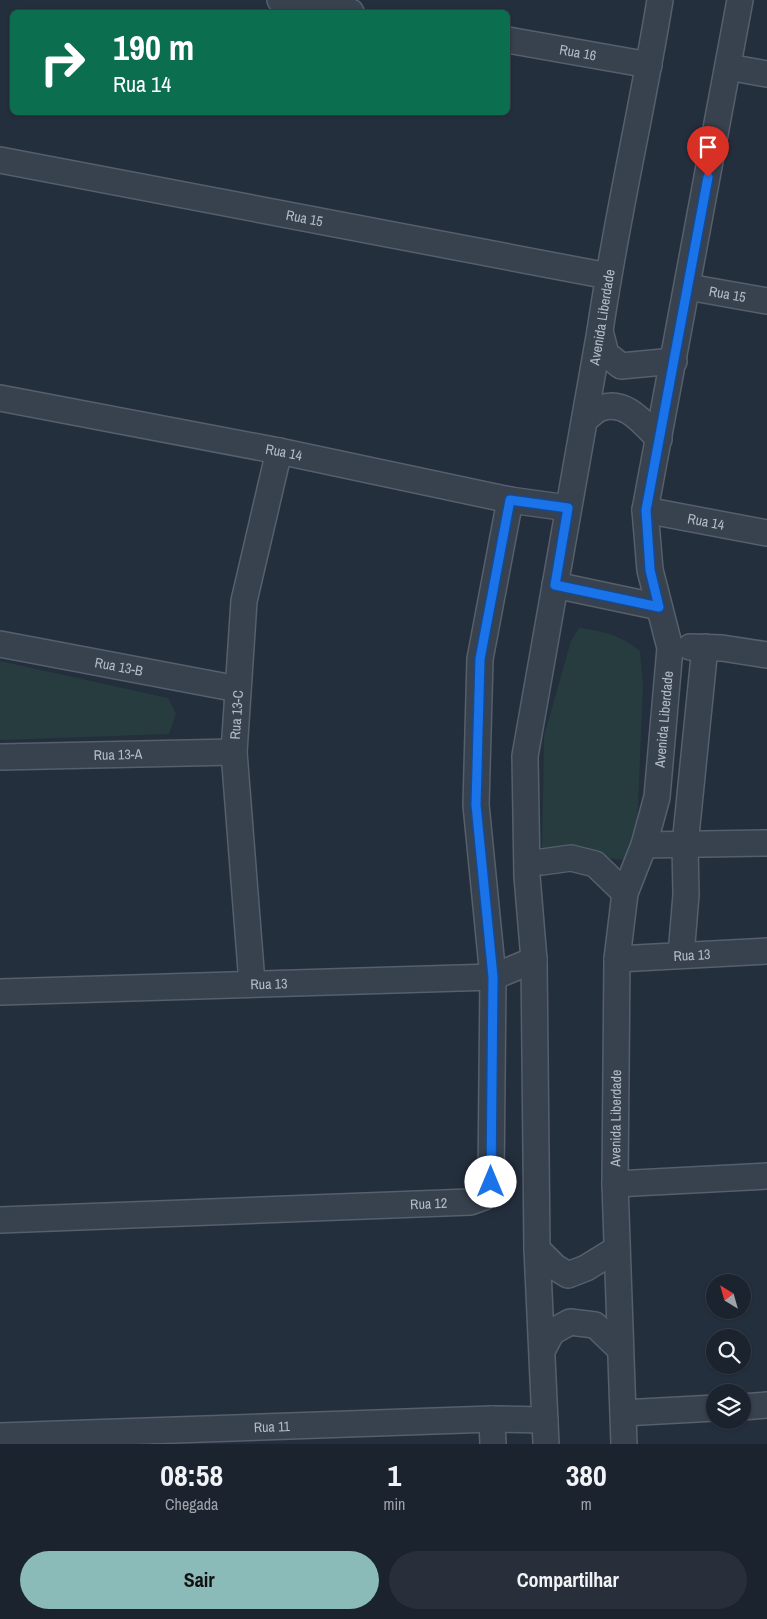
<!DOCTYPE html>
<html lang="pt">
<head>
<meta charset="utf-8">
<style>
  body { margin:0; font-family:"Archivo Narrow",sans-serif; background:#282f3a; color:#f1f3f6; height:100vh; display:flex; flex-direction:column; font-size:19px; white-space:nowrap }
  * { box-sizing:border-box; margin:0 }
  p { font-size:16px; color:#a0a4aa }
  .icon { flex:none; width:28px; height:28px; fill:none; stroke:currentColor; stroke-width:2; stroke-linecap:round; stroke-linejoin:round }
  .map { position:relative; height:1444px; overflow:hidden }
  .panel { display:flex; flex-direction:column; background:#1b232e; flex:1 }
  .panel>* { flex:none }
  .top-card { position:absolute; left:10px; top:10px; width:500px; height:105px; border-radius:8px; box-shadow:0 1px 4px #0004,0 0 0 1px #39404a; background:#0b6e4f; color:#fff; overflow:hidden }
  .needle { width:32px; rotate:323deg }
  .controls { position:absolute; left:706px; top:1274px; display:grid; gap:10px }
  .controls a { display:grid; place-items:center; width:45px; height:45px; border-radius:50%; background:#1b232e; box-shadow:0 1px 4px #0004,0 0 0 1px #39404a; font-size:25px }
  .pin { position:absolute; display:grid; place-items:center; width:42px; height:42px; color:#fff; margin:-51px -21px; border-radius:50% 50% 50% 0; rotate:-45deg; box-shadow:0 0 5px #0007 }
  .pin .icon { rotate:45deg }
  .me { position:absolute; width:55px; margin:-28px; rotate:0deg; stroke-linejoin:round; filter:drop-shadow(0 0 4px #0008) }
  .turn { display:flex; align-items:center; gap:18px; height:105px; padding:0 20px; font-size:22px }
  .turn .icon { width:65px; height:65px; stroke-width:2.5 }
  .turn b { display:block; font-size:35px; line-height:42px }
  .eta { display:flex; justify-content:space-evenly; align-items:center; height:85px; text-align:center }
  .eta b { font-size:30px; font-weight:800; line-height:35px }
  .button { display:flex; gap:10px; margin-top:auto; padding:10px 20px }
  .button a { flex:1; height:58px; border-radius:30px; background:#8bbbb9; color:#111; font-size:20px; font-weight:800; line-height:58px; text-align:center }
  .button a+a { background:#282f3a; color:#f1f3f6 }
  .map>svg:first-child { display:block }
</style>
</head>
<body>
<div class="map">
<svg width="767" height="1444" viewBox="0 0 767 1444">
  <rect width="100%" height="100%" fill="#242f3e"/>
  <path fill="#263c3f" d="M579 628C604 631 620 635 640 651L643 684 638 805 636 829 625 860 542 851 544 736 571 641Z
    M0 661 168 698 176 714 169 734 0 740Z"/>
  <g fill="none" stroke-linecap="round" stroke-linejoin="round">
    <defs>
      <g id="minor">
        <path d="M280 0 351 12"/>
        <path id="s1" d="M508 40 649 65"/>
        <path d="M728 67 767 74"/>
        <path id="s2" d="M0 160 608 276"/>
        <path id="s3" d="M688 287 767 301"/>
        <path d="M600 331 606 354 621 366 674 361"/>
        <path id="s4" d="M0 398 279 451 510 500 568 508"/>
        <path d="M585 419C590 416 595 410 601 408 626 399 644 424 659 439"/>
        <path id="s5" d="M645 510 767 533"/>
        <path d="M555 585 659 607"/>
        <path id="s6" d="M0 644 238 689"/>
        <path d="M690 647 722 648 767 655"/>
        <path id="s7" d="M0 757 234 752"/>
        <path d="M644 845 767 843"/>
        <path d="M542 862 571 858 595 864 625 893"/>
        <path d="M681 955 686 895 685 845 705 647"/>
        <path id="s8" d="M617 959 767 951"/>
        <path id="s9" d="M252 983 234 752 244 601 279 451"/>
        <path id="s10" d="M0 992 493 977 534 960"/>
        <path d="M615 1184 767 1176"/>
        <path id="s11" d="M0 1220 470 1202 484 1197 491 1182 493 977 476 805 480 659 510 500"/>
        <path d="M537 1249 555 1267 568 1275 586 1268 617 1249"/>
        <path d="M543 1349 552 1332 570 1322 595 1325 620 1349"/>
        <path d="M742 1407 767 1405"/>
        <path d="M623 1413 715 1408"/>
        <path d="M492 1419 493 1444"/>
        <path id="s12" d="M0 1436 492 1419 545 1420"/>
        <path id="s13" d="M546 1444 537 1249 534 960 527 876 525 756 600 331C616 220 642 111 660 0"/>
        <path id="s14" d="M624 1444 615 1184 617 959 625 893 644 845 657 797 670 648 650 570 645 510 740 0"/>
      </g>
    </defs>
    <use href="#minor" stroke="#565f6c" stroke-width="28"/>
    <use href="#minor" stroke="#38414e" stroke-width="25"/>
  </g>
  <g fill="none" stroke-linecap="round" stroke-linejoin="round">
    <defs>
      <path id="route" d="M491 1182 493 977 476 805 480 659 510 500 568 508 555 585 659 607 650 570 646 510 708 177"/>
    </defs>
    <use href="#route" stroke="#114b97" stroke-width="12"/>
    <use href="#route" stroke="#1a73e8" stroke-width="9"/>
  </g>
  <g text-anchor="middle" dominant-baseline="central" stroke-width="5" stroke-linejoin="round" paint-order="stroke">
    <g font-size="14" fill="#b4bcc9" stroke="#1d2633">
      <text stroke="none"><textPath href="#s1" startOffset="71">Rua 16</textPath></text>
      <text stroke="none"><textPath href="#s2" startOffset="310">Rua 15</textPath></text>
      <text stroke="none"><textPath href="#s3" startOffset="40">Rua 15</textPath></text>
      <text stroke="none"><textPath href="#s13" startOffset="1134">Avenida Liberdade</textPath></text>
      <text stroke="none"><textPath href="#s4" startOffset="289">Rua 14</textPath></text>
      <text stroke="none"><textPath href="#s5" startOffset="62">Rua 14</textPath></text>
      <text stroke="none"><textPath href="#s6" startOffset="121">Rua 13-B</textPath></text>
      <text stroke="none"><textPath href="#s9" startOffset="269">Rua 13-C</textPath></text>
      <text stroke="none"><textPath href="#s14" startOffset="731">Avenida Liberdade</textPath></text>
      <text stroke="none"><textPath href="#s7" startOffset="118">Rua 13-A</textPath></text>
      <text stroke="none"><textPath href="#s8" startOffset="75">Rua 13</textPath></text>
      <text stroke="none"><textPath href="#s10" startOffset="269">Rua 13</textPath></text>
      <text stroke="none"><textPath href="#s14" startOffset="326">Avenida Liberdade</textPath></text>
      <text stroke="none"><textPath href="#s11" startOffset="429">Rua 12</textPath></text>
      <text stroke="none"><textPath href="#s12" startOffset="272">Rua 11</textPath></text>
    </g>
  </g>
</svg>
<div class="controls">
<a><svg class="needle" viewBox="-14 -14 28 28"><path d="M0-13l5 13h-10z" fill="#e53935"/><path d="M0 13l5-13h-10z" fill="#a0a4aa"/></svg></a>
<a><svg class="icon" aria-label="search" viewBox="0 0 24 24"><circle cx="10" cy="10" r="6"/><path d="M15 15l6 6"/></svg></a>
<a><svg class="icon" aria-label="layers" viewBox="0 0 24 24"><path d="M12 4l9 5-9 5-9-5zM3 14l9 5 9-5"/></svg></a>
</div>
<div class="pin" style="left:708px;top:177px;background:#d93025"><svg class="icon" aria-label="arrive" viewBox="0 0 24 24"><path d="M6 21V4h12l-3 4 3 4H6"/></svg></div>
<svg class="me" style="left:491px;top:1182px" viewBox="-20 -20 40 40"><circle r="19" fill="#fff"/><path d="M0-13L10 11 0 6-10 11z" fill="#1a73e8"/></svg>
<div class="top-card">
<div class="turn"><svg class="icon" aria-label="right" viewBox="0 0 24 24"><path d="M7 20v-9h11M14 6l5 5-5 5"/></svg><div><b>190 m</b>Rua 14</div></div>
</div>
</div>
<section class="panel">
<div class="eta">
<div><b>08:58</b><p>Chegada</p></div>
<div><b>1</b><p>min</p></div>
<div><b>380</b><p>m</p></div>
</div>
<div class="button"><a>Sair</a><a>Compartilhar</a></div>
</section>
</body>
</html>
